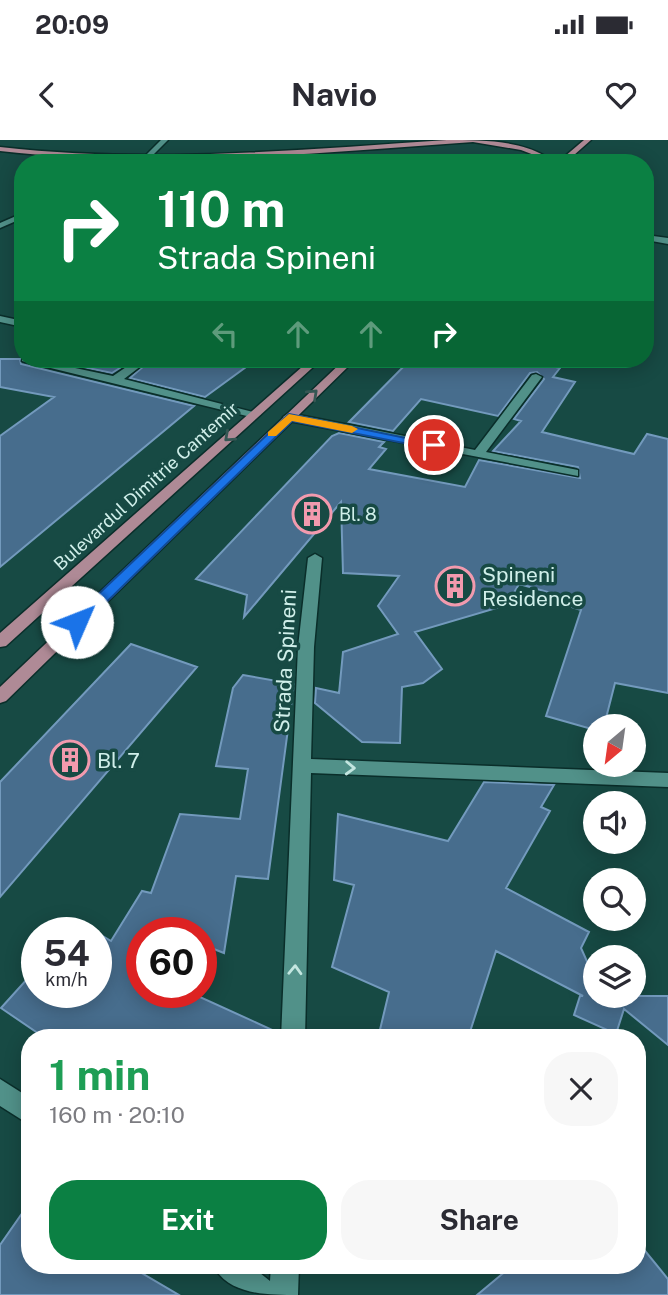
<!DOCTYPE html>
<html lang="en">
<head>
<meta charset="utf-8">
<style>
  body { margin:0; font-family:"Public Sans",sans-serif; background:#f7f7f7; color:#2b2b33; height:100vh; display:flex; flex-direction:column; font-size:26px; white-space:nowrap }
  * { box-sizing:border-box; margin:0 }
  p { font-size:23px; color:#7c7c81 }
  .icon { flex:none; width:38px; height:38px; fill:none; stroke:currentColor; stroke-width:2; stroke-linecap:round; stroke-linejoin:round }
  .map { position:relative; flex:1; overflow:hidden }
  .side { position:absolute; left:21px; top:889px; width:625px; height:245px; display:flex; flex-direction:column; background:#fff; border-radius:28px; box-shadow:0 4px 18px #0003 }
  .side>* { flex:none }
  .banner { position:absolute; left:14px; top:14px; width:640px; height:214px; border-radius:28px; box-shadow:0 4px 18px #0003; background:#0b8043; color:#fff; overflow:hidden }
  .needle { width:46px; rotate:209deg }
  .tools { position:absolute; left:583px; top:574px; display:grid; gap:14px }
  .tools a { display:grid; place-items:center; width:63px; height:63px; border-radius:50%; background:#fff; box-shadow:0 4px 18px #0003; font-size:35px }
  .speed { position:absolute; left:21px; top:777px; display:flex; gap:14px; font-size:35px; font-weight:700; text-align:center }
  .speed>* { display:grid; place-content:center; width:91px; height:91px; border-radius:50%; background:#fff; box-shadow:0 4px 18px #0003; line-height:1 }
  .speed small { font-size:18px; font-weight:400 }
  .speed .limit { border:10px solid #d22; background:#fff; color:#111 }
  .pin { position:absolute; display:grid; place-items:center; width:60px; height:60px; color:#fff; margin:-30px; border:4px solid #fff; border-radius:50%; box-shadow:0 2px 7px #0007 }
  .me { position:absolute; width:77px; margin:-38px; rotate:46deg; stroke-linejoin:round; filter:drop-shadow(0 0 5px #0008) }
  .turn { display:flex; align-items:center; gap:24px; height:147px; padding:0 28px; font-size:32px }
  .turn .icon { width:91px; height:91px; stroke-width:2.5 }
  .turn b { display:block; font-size:49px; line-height:60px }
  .lanes { display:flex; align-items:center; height:66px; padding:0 28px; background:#0003; justify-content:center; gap:35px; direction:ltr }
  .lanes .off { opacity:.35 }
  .round { display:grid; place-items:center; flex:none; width:74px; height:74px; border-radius:28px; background:#f7f7f7 }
  .headline { display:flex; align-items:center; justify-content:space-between; height:119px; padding:0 28px }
  h1 { font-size:42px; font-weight:700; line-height:52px; color:#1e9e55 }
  .primary-button { display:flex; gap:14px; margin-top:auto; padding:14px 28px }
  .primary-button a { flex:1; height:80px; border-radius:28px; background:#0b8043; color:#fff; font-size:28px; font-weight:700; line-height:80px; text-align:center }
  .primary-button a+a { background:#f7f7f7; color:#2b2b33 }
  .status { display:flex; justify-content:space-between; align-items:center; height:49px; padding:0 35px; background:#fff; direction:ltr }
  .status svg { height:19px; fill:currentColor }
  header { display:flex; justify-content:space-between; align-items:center; height:91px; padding:0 28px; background:#fff; font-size:32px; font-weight:700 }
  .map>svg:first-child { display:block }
</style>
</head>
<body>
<div class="status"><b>20:09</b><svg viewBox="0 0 49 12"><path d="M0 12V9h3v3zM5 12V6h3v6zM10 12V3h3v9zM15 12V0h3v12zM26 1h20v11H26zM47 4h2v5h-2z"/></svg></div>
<header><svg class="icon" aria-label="back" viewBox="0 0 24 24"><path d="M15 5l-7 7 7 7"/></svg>Navio<svg class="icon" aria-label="heart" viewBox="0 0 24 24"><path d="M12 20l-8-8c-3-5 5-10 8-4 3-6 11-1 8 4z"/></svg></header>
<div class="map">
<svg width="668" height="1155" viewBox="0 0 668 1155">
  <rect width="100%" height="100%" fill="#174a44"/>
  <path fill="#476d8d" stroke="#739abd" stroke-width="2" d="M0 219H20L21 224 194 266 0 427V296L54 257 0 247Z
    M44 219H134L112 233Z
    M152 219H257L205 257 130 238Z
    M411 219H520L560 228 553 237 575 242 542 292 634 314 647 294 668 299V553L615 543 604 586H595V590L546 576 581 470 562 464 566 457 519 444 507 465 415 492 442 529 423 543 402 547 400 603 362 602 315 563 316 548 339 553 343 512 398 494 378 466 399 436 343 433 341 362 244 477 247 455 196 439 332 296 339 293 384 302 379 307 386 309 369 329 465 347 479 320 580 338 578 327 493 311 521 281 514 279 544 239 537 232 530 233 498 276 421 259 393 291 349 282Z
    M131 504 197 527 0 757V642Z
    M243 535 294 544 268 739 236 736 224 813 201 804V793H142V852H189L279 893 278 898H186L172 892 167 898H45L1 868 37 828V852H96V792L111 801 142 751 151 753 180 674 240 679 248 629 216 626 233 548Z
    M484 642 554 645 541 667 550 671 506 748 589 792 581 808 589 826 595 828V856H668V905L624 869 616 894 574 875 580 856H583L496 811 468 898H378L389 852 332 827 354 745 334 740 338 674 448 701Z
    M30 1062V1125H128L179 1155H0V1105Z
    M637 1101 668 1139V1155H477L513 1125H637Z"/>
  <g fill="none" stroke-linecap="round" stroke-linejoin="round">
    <defs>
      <path id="minor" d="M161 0H168L145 23H138Z
        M112 18 130 21V23L110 21Z
        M23 73V78L0 88V83Z
        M646 95 668 98V104L646 100Z
        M0 176 23 181V187L0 182Z
        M23 217 113 236 138 219H150L124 239 261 274 255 278 22 221Z
        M536 234 542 237 486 312 578 330V336L289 281 283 277 289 273 475 310 532 235Z
        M315 414 322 418 314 507 311 619 668 633V647L311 633 305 898H281L298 507 308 418Z
        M0 939 30 958V985L0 966Z
        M213 1125H250L270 1141 271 1125H299L298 1155C266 1155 228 1155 213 1125Z"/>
      <path id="major" d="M447 0C479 0 518 0 545 16L542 18 521 10 473 2C315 13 158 29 0 11V7C150 24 297 10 447 0Z
        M584 0H591L565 23H557Z
        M311 219H322L6 506 0 507V493Z
        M345 219H356L6 561 0 563V547Z"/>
    </defs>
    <use href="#minor" stroke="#0a2e2a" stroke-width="3"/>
    <use href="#major" stroke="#0a2e2a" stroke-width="3"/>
    <use href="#minor" fill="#519189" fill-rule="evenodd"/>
    <use href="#major" fill="#af8a96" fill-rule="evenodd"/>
  </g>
  <defs><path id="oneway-chevron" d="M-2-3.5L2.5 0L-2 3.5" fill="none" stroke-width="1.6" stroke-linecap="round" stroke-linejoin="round" transform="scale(1.75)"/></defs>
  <g stroke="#355754">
    <use href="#oneway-chevron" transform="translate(313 254) rotate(-43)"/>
    <use href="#oneway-chevron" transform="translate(229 297) rotate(138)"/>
  </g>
  <g stroke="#c3e6e0">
    <use href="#oneway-chevron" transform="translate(350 628) rotate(2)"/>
    <use href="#oneway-chevron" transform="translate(295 830) rotate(-88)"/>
  </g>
  <path fill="#1a73e8" stroke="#114b97" stroke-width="2" d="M289 274 440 305 434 309 292 281 82 486H72V479Z"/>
  <path fill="#f59e0b" d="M289 274 352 286 358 289 352 293 292 281 276 296H268V292Z"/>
  <defs>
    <symbol id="building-ring" viewBox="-11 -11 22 22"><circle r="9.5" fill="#174a44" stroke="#f29aae" stroke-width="1.5"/><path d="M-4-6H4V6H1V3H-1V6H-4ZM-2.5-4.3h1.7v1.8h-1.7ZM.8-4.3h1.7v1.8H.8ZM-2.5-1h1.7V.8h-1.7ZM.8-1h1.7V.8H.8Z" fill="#f29aae"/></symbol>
  </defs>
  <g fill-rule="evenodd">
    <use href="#building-ring" x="290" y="352" width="44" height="44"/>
    <use href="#building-ring" x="433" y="424" width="44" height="44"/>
    <use href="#building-ring" x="48" y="598" width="44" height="44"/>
  </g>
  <g text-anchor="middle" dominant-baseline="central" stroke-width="7" stroke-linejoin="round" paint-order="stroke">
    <g font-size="18" fill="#d0efea" stroke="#174a44">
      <text transform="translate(146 346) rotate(-42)">Bulevardul Dimitrie Cantemir</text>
    </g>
    <g font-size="18" fill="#d0efea" stroke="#174a44" text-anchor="start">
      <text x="339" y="374">Bl. 8</text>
    </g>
    <g font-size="21" fill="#d0efea" stroke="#174a44" text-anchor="start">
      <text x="482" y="434">Spineni<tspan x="482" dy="24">Residence</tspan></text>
      <text x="97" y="620">Bl. 7</text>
    </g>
    <g font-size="21" fill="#d0efea" stroke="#174a44">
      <text transform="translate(285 521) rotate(-87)">Strada Spineni</text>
    </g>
  </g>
</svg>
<div class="tools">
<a><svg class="needle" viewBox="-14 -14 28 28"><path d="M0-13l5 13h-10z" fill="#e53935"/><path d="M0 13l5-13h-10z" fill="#7c7c81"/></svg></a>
<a><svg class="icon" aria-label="sound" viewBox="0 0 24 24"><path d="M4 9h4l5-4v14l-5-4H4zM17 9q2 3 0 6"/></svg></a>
<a><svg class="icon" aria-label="search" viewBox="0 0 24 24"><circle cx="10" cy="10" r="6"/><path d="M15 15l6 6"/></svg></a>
<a><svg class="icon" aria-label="layers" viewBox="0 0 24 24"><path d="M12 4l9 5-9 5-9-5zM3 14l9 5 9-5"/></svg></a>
</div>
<div class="speed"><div>54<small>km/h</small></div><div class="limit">60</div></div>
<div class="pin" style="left:434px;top:305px;background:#d93025"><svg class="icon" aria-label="arrive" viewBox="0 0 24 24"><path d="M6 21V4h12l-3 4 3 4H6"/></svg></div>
<svg class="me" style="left:77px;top:482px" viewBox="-20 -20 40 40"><circle r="19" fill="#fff"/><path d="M0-13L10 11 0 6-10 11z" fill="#1a73e8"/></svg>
<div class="banner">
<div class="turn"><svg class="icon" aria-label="right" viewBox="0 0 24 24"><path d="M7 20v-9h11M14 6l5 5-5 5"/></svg><div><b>110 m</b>Strada Spineni</div></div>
<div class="lanes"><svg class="icon off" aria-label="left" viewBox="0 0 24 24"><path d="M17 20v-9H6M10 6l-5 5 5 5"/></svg><svg class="icon off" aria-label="ahead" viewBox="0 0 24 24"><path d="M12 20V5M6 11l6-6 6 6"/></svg><svg class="icon off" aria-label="ahead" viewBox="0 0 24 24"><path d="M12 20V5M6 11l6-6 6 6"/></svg><svg class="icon" aria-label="right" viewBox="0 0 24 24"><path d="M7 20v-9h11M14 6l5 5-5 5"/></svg></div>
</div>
<section class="side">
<div class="headline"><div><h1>1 min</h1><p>160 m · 20:10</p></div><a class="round"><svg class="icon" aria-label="close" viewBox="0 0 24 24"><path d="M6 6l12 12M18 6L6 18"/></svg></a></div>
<div class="primary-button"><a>Exit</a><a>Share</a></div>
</section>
</div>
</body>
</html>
